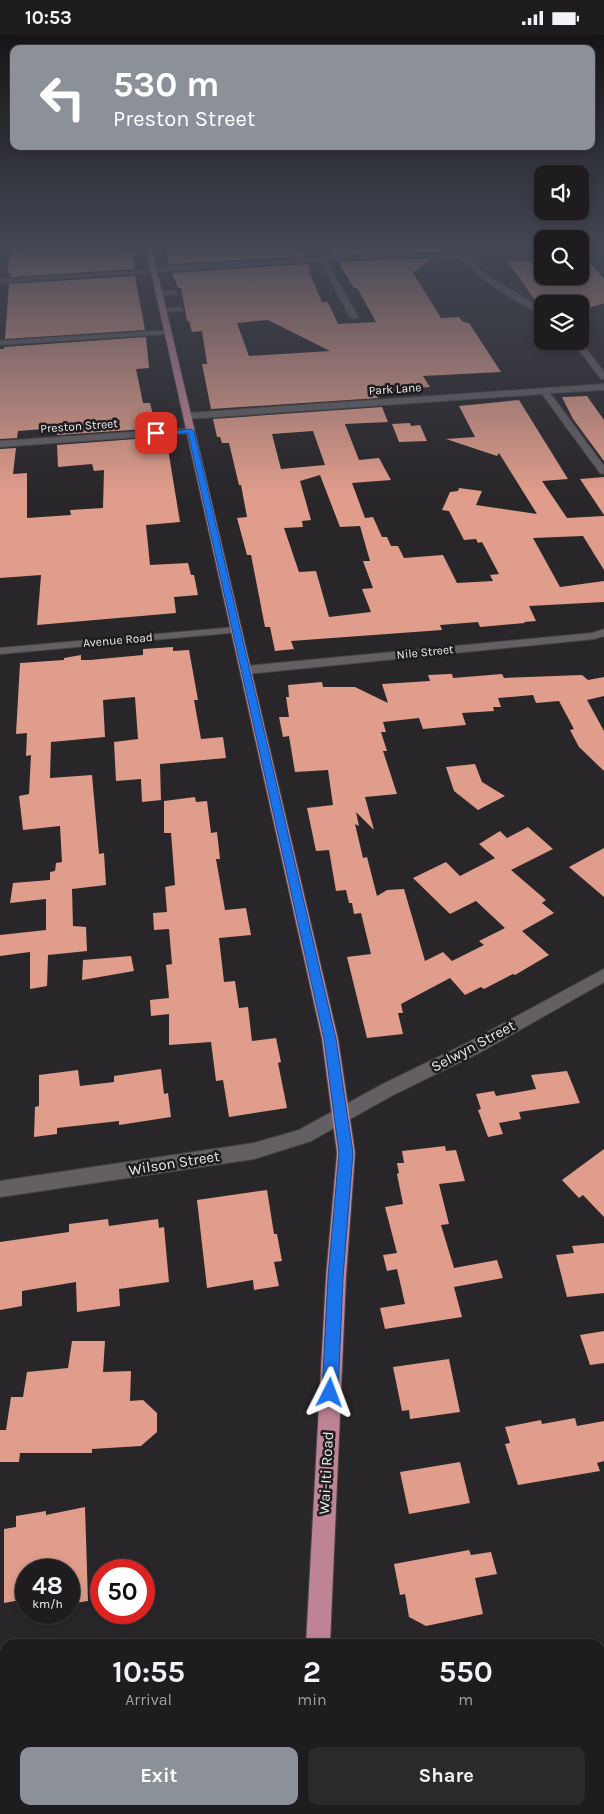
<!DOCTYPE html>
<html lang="en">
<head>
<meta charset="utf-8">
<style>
  body { margin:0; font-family:Karla,sans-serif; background:#2c292c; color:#f1f3f6; height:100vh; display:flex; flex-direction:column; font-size:19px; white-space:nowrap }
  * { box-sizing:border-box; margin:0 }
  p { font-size:16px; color:#a1a1a4 }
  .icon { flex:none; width:28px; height:28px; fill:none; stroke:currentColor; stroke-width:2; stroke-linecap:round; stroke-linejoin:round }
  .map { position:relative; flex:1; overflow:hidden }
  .sheet { position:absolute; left:0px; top:1604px; width:605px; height:176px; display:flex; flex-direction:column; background:#1f1c1f; border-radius:15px 15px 0 0; box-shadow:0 2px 8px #0003,0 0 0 1px #3c3a3d }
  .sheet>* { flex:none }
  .top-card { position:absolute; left:10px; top:10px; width:585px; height:105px; border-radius:10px; box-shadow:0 2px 8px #0003,0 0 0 1px #3c3a3d; background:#8c9099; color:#fff; overflow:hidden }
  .buttons { position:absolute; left:534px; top:130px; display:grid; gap:10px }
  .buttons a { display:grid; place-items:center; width:55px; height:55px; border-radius:10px; background:#1f1c1f; box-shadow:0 2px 8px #0003,0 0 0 1px #3c3a3d; font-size:25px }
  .speed { position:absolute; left:15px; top:1524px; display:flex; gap:10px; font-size:25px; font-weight:700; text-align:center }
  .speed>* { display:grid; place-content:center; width:65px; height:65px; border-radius:50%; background:#1f1c1f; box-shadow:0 2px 8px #0003,0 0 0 1px #3c3a3d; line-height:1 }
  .speed small { font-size:12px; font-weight:400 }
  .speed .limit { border:8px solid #d22; background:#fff; color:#111 }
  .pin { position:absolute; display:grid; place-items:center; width:42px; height:42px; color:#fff; margin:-21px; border-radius:10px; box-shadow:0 2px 8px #0006 }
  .me { position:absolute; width:55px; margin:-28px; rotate:3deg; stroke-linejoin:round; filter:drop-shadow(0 0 4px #0008) }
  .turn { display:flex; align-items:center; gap:18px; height:105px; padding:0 20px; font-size:22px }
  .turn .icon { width:65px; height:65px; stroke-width:2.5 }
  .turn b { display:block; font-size:35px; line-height:42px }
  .eta { display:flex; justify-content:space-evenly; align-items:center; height:85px; text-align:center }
  .eta b { font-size:30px; font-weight:700; line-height:35px }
  .action { display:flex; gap:10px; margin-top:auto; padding:10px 20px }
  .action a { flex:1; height:58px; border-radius:10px; background:#8c9099; color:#fff; font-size:20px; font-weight:700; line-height:58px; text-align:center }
  .action a+a { background:#2c292c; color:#f1f3f6 }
  .status { display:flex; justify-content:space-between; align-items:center; height:35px; padding:0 25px; background:#1f1c1f; direction:ltr }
  .status svg { height:14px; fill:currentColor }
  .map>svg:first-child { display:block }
</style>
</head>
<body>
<div class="status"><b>10:53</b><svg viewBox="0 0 49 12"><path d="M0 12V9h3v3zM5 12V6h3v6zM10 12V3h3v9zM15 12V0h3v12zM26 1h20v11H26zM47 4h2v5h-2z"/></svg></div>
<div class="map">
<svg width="604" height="1779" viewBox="0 0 604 1779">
  <rect width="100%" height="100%" fill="#292629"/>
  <path fill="#e09d8b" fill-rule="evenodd" d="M65 210H119L121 217H133L135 234 10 242V238H7L11 214Z
    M165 210H256L258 212 300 210 305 221 169 229Z
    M327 210H348L351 215 374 214 388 210H449L440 217 333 220Z
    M580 216 604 244V268L580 276V269L537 268 508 227 542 226V241H580Z
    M400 224H431L413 238 441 283 459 282 463 287 469 288 501 337 423 341 430 352 375 356 378 363 211 374 202 329H207L202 296 192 297 189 286H187L181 253H178L172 238 308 229 311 237H309L322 267H328L338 289 376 287 357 253H354L338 227ZM268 285 330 316 249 321 237 288Z
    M135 241 145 295 5 304 9 249Z
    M146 302 149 333 136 334 143 368H150L153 380 159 379 161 393 57 400V393L18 396 17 403 0 404V314H4V312Z
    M587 361 604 385V426L573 384 562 362Z
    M519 365 568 444 542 446 567 483 604 481V535L583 501 533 503 560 552 604 546V567L529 571 536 586 524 587 525 588 480 592 478 587 440 590 442 595 291 606 294 614 275 616 270 592H265L251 520H247L237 483 247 482 241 450H239L229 408H222L220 402H217L213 384 382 372 388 387 345 389 359 425 379 423 391 445 352 448 365 483 373 482 382 502H387L391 511H398L404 523 443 520 457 548 493 546 490 540 499 539 482 507 478 508 476 504 464 505 449 476 442 475 450 457 458 456 459 453 482 456 476 470 537 479 499 418 497 421 446 404 475 402 459 371ZM313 396 325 430 281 434 272 399ZM320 440 340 492 360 491 370 526H363L373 553 362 554 371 577 329 582 316 536 299 537 284 493 303 492 302 486 311 485 300 446Z
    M410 388 411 391 420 390 427 406 399 407 392 389Z
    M162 402 164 415 168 414 180 487 146 490 150 530 188 528 191 540H194L198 560 174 562 176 578 37 590 41 540 0 543V414L16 413 13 439 27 438V483L71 480 70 475 103 473 104 435 94 436 92 429 58 432 57 410Z
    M604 442V480L580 444Z
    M173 612V616L189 615 198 665H194L201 704 223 702 226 723 160 729 161 765 142 767 141 744 116 746 114 707 138 704 135 662 103 665 105 702 51 707 50 743 92 740 99 819 104 818 106 850 72 854 73 891 86 892 87 916 48 920 47 951 30 954V917L0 921V900L46 895V864L10 868 13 848 50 845V837L55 836 56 828 62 827 60 791 23 795 19 761 29 759 31 720 26 721 27 698 16 699 20 628 64 625V623L81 620V625H90L143 620V614Z
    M449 639H452L453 643 502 639 504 643 582 640 588 645 604 642V661L587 665 604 696V736L579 712 570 695 574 694 559 666 536 668 533 660 498 663 501 672H493L494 676 462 678 466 690 423 694 419 683 383 687 386 697H381L387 716H383L397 759 365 762 374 795 356 777 359 791 355 789 363 823 367 822 377 861 387 855 404 854 425 926 443 917 452 926 484 910 479 906 505 893 476 866 450 879 413 843 446 827 460 841 495 823 479 809 500 796 507 803 528 792 553 814 511 835 546 865 542 868 554 878 522 896 549 920 515 940 513 939 484 954 481 952 465 960 450 943 401 969 403 978H398L403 999 367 1003 347 922 371 919 361 878 354 879 352 868H349L346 855 336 856 329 815 316 816 307 773 333 770 328 735 295 737 289 701 283 702 279 682H289L286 662H289L288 650 322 647 323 652H355L388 668 382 649 430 646 428 640Z
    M475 729 482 747 505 761 478 775 454 756 446 732Z
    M195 762 196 767 207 766 211 798 217 797 220 824H216L225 875 246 873 251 900 219 903 224 947 235 946 239 973 248 972 252 1006 276 1003 281 1027 278 1028 287 1073 229 1082 223 1045 216 1046 211 1007 169 1010V979L151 981 150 965 169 963 166 930 172 929 169 894 154 895 153 878 167 877 165 852 175 850 171 798H164V766Z
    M604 813V862L569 832Z
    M131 921 134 936 82 945 83 925Z
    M161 1034 164 1059 168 1058 171 1082 119 1090V1086L57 1093V1099L34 1102 35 1072 39 1071V1040L78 1035 80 1051 114 1047V1041Z
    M567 1036 580 1068 519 1077 521 1084 499 1088 503 1099 488 1102 478 1075 481 1074 476 1059 494 1056 496 1061 536 1054 531 1040Z
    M445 1111 446 1116 456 1115 465 1146 439 1149 449 1189 441 1190 454 1233 497 1225 503 1243 454 1252 462 1282 385 1294 380 1273 405 1269 397 1234 387 1236 383 1220 397 1218 385 1172 403 1169 397 1139 399 1138 397 1128H404L402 1116Z
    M604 1114V1182L583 1160 579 1163 562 1145Z
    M267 1155 274 1199H277L282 1226 274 1227 279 1251 254 1255 253 1245 207 1253 197 1165Z
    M108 1184 109 1191 158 1184 159 1193 164 1192 169 1247 119 1254 120 1271 77 1277 76 1247 22 1256V1271L0 1275V1207L69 1197V1189Z
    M604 1208V1258L567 1262 556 1220 574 1218 572 1211Z
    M604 1296V1328L590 1330 580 1300Z
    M72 1306H105L103 1337 131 1336 130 1366 143 1365 157 1378V1397L141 1411 92 1414V1418H20L19 1427H0V1395H6L11 1362H23L27 1337 68 1333Z
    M449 1324 460 1377 410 1384 409 1375 402 1376 393 1332Z
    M575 1383 577 1391 604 1386V1426L597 1428 600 1436 518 1450 505 1409 510 1408 505 1392 541 1385 542 1389Z
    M460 1427 470 1468 409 1479 400 1437Z
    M85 1472 88 1566 69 1569V1535H26V1564L4 1568V1494L16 1492V1481L46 1476V1480Z
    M469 1515 471 1520 491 1517 497 1539 475 1543 483 1579 426 1591 409 1582 405 1559 400 1560 394 1529Z"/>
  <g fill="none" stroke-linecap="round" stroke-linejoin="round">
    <defs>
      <path id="minor" d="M378 219H452L471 224 480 235 494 245 542 273V278C528 275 489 249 477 239 473 236 471 230 467 227 453 216 349 225 327 226L358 282 354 284 350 282 320 226 0 248V244L150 235 153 232Z
        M174 255 177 259 159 260 155 258Z
        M179 272 183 274 182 276 163 277 159 275Z
        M171 295V299H168L0 310V306Z
        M572 306H580L604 337V344H601Z
        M604 349V355L550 358 604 431 603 439 600 438 542 359 187 384 183 381 187 378Z
        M191 393 194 394V398L0 412V406Z
        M236 592 240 593V597L0 619V613Z
        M604 594V601L594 604 246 639 240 635 246 631 592 598Z
        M604 934V947L481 1017 395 1059 311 1106 254 1124 0 1162V1146L254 1108 299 1095 383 1049 469 1007Z
        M450 1775H477L479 1779H452Z
        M537 1775H563L561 1779H535Z"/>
      <path id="major" d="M145 210H151L338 1004 355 1118 346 1242 330 1609H306L326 1242 337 1118 322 1004Z
        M296 1775H322V1779H296Z"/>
    </defs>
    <use href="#minor" stroke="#464446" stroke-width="2"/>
    <use href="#major" stroke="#464446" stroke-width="2"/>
    <use href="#minor" fill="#635f63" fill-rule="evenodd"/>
    <use href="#major" fill="#bf8494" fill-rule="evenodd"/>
  </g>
  <linearGradient id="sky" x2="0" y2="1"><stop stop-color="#171517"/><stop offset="0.46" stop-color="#434754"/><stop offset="1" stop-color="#434754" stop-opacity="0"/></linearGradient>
  <rect width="604" height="459" fill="url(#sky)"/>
  <path fill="#1a73e8" stroke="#114b97" d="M191 394 194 396 336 1004 353 1118 343 1242 338 1358 336 1363 330 1366 324 1363 322 1358 328 1242 339 1118 324 1004 188 398 156 401 152 398Z"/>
  <g text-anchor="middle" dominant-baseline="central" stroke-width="5" stroke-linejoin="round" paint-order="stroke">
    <g font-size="12" fill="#eceaec" stroke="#1f1c20">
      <text transform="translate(395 354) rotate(-4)">Park Lane</text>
      <text transform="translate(79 391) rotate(-4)">Preston Street</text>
      <text transform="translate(118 605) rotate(-5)">Avenue Road</text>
      <text transform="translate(425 617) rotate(-6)">Nile Street</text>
    </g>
    <g font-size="15" fill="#eceaec" stroke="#1f1c20">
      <text transform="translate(473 1011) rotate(-28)">Selwyn Street</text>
      <text transform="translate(174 1128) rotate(-9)">Wilson Street</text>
      <text transform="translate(326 1438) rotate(-87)">Wai-Iti Road</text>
    </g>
  </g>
</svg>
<div class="buttons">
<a><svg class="icon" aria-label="sound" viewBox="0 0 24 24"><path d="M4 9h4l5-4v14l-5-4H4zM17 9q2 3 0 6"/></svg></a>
<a><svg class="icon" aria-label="search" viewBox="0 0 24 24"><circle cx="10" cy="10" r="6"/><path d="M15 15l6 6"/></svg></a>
<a><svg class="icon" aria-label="layers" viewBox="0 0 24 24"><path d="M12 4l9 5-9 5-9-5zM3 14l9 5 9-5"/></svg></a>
</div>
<div class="speed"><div>48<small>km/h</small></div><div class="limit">50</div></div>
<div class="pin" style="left:156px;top:398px;background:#d93025"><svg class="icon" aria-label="arrive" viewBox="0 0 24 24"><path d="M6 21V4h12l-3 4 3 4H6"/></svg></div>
<svg class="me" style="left:330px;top:1358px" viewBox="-20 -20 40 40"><path d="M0-17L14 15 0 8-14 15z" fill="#1a73e8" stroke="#fff" stroke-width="4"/></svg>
<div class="top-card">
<div class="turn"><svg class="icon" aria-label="left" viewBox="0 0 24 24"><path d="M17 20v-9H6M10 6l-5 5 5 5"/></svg><div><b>530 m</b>Preston Street</div></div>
</div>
<section class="sheet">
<div class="eta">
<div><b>10:55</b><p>Arrival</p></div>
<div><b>2</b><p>min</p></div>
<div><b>550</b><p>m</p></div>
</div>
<div class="action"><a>Exit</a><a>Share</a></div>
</section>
</div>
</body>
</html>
